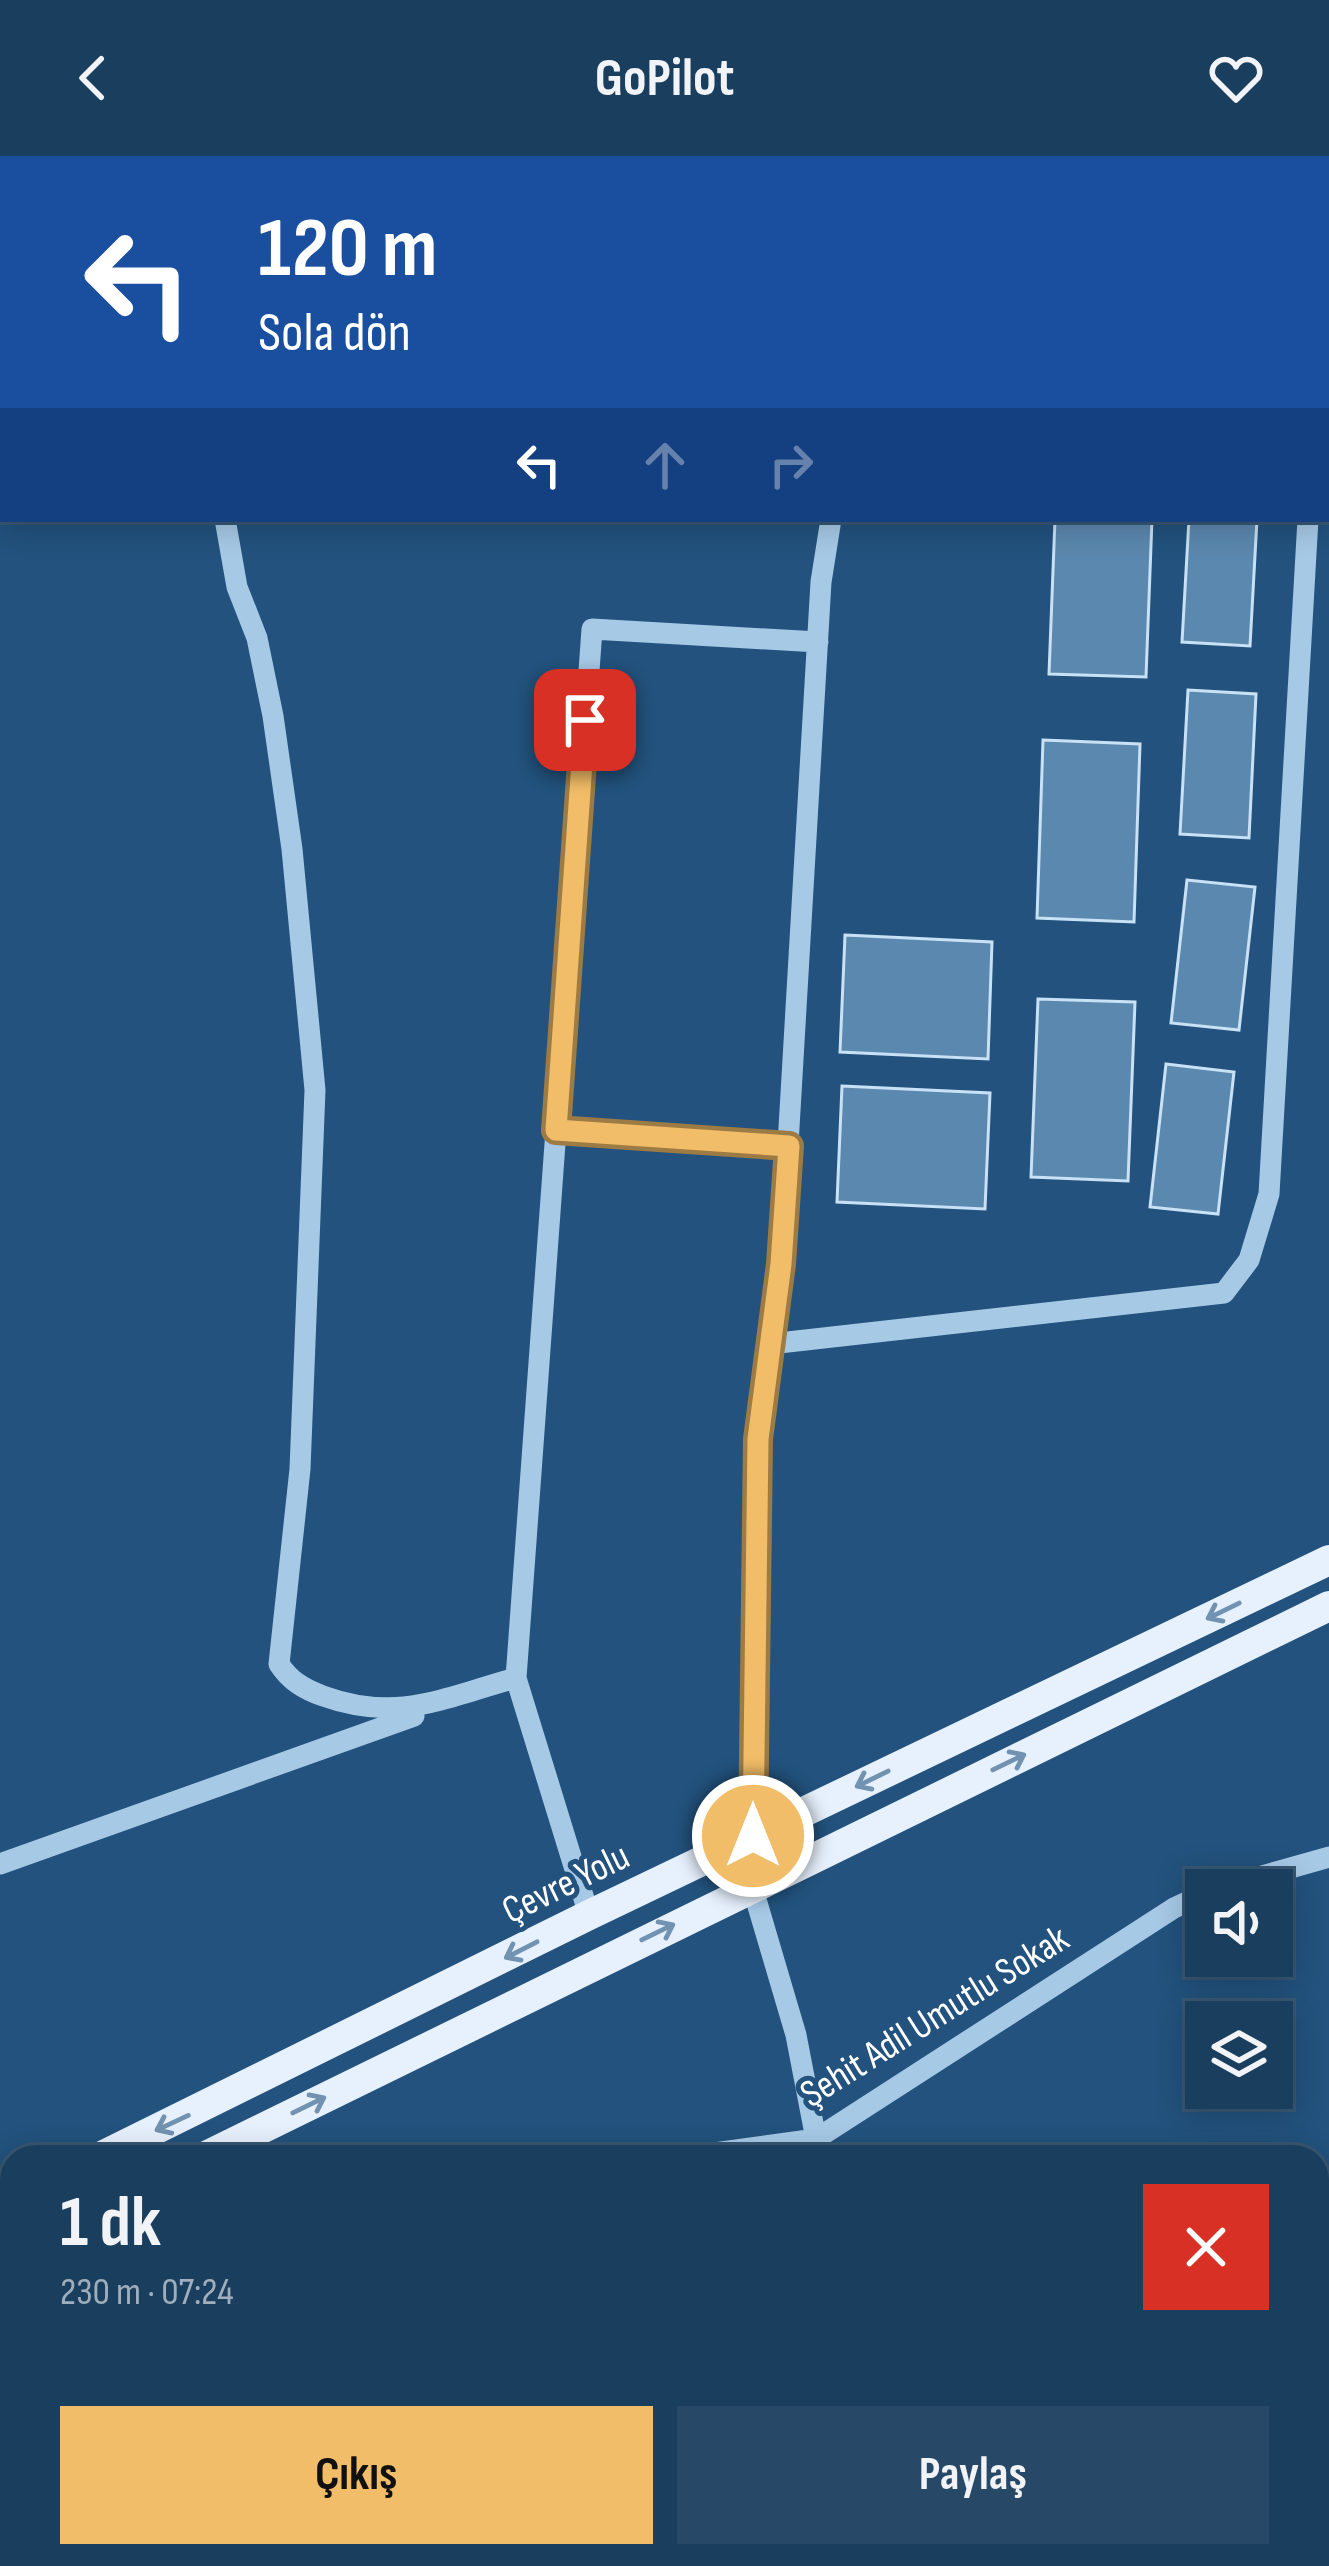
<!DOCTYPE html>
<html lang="tr">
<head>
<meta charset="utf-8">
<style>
  body { margin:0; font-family:"Sofia Sans Condensed",sans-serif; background:#274967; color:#f1f3f6; height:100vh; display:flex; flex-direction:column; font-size:45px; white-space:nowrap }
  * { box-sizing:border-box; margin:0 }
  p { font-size:39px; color:#9faebc }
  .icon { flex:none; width:66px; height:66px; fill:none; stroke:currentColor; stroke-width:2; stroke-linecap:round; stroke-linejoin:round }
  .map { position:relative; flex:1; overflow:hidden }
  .drawer { position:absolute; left:0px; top:1989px; width:1329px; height:423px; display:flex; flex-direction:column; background:#1a3e5e; border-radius:36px 36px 0 0; box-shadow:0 6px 30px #0003,0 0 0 3px #385773 }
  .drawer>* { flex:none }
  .banner { position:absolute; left:0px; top:0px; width:1329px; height:366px; box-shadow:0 6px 30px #0003,0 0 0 3px #385773; background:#1a4fa0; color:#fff; overflow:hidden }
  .tools { position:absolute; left:1185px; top:1713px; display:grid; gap:24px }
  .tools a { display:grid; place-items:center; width:108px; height:108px; border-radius:0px; background:#1a3e5e; box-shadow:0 6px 30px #0003,0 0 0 3px #385773; font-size:60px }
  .pin { position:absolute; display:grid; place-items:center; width:102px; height:102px; color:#fff; margin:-51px; border-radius:24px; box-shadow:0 6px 18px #0006 }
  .me { position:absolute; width:132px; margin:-66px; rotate:0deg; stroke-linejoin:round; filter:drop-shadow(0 0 9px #0008) }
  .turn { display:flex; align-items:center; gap:42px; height:252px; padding:0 60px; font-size:54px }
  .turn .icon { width:156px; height:156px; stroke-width:2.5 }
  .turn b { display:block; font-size:84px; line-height:102px }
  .lanes { display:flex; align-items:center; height:114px; padding:0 60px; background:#0003; justify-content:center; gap:60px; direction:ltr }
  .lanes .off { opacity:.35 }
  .round { display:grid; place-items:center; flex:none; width:126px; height:126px; border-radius:0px; background:#274967 }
  .headline { display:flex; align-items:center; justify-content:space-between; height:204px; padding:0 60px }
  h1 { font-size:72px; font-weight:700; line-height:90px }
  .primary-button { display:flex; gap:24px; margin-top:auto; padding:24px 60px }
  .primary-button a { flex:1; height:138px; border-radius:0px; background:#f2bd68; color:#111; font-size:48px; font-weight:700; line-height:138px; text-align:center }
  .primary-button a+a { background:#274967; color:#f1f3f6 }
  header { display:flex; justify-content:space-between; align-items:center; height:156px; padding:0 60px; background:#1a3e5e; font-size:54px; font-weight:700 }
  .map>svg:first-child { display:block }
</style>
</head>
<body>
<header><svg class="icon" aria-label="back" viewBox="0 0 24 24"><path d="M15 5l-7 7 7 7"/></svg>GoPilot<svg class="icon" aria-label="heart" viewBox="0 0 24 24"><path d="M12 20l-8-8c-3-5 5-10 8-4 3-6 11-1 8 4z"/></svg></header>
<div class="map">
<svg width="1329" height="2410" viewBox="0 0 1329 2410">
  <rect width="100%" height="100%" fill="#22527d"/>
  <path fill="#5b88ae" stroke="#c9e1f5" stroke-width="3" d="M1055 363H1152L1146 521 1049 518Z
    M1189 363H1257L1250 490 1182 486Z
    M1188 534 1256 538 1249 682 1180 678Z
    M1043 584 1140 588 1134 766 1037 762Z
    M1187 724 1255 731 1239 874 1171 867Z
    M845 779 992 786 988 903 840 896Z
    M1038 843 1135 846 1128 1025 1031 1021Z
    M1166 908 1234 916 1218 1058 1150 1051Z
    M842 930 990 937 985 1053 837 1046Z
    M1317 2248H1329V2351H1317Z"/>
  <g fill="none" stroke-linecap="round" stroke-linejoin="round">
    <path stroke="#a6c9e6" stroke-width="21" d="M880 3 881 0
      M1280 3 1281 0
      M0 86 3 85
      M1326 149 1329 155
      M1326 306H1329
      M225 363 237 431 257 482 273 560 292 693 315 934 300 1313 279 1508C290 1525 304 1533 323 1540 398 1567 443 1542 516 1522
      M556 974 592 473 818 486
      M770 1188 1224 1137 1249 1104 1269 1038 1308 363
      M753 1680 758 1283 781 1108 821 426 831 363
      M0 1708 414 1560
      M752 1730 796 1879 816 1983
      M1213 1734 1329 1701
      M589 1759 516 1522 556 974 789 990
      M685 2001 816 1983 1174 1752 1206 1737
      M1317 2179H1329"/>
    <path stroke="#e7f1fd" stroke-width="30" d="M100 2001 589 1759 1329 1404
      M204 2001 1329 1450
      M0 2048 12 2043
      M0 2102 12 2096"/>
  </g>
  <defs><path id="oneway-shaft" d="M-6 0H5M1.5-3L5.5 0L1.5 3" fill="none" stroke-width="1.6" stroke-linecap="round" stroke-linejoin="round" transform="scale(3)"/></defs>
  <g stroke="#7192b0">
    <use href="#oneway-shaft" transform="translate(1223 1455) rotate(154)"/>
    <use href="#oneway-shaft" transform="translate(1009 1606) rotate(-26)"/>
    <use href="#oneway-shaft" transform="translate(872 1623) rotate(154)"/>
    <use href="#oneway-shaft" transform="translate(658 1776) rotate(-26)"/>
    <use href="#oneway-shaft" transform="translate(521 1794) rotate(153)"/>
    <use href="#oneway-shaft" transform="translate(309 1949) rotate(-26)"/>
    <use href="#oneway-shaft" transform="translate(172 1967) rotate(155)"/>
  </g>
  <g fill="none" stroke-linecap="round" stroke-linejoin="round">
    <defs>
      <path id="route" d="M585 564 556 974 789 990 781 1108 758 1283 753 1680"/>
    </defs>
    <use href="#route" stroke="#9d7b44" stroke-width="30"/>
    <use href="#route" stroke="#f2bd68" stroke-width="21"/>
  </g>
  <g text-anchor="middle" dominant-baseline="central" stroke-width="10" stroke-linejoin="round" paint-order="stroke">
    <g font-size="39" fill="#fff" stroke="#22527d">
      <text transform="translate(566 1728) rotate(-26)">Çevre Yolu</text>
      <text transform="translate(935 1861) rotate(-32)">Şehit Adil Umutlu Sokak</text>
    </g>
  </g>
</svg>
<div class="tools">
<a><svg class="icon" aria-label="sound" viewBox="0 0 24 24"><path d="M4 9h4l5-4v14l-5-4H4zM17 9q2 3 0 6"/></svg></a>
<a><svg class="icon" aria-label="layers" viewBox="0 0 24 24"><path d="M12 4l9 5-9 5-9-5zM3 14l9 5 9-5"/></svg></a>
</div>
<div class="pin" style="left:585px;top:564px;background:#d93025"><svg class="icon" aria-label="arrive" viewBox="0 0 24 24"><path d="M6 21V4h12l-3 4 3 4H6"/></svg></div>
<svg class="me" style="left:753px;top:1680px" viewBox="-20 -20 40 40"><circle r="17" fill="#f2bd68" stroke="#fff" stroke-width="3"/><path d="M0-11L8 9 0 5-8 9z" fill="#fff"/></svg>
<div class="banner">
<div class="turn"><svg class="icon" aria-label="left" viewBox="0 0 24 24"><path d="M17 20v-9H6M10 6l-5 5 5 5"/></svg><div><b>120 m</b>Sola dön</div></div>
<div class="lanes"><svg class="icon" aria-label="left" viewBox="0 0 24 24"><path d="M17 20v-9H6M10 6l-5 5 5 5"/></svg><svg class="icon off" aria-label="ahead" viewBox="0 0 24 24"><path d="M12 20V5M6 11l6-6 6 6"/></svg><svg class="icon off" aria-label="right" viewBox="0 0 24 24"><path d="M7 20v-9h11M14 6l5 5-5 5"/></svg></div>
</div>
<section class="drawer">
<div class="headline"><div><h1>1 dk</h1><p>230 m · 07:24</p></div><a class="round" style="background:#d93025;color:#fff"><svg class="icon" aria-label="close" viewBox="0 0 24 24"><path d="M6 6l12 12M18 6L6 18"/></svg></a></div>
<div class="primary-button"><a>Çıkış</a><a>Paylaş</a></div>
</section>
</div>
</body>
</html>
